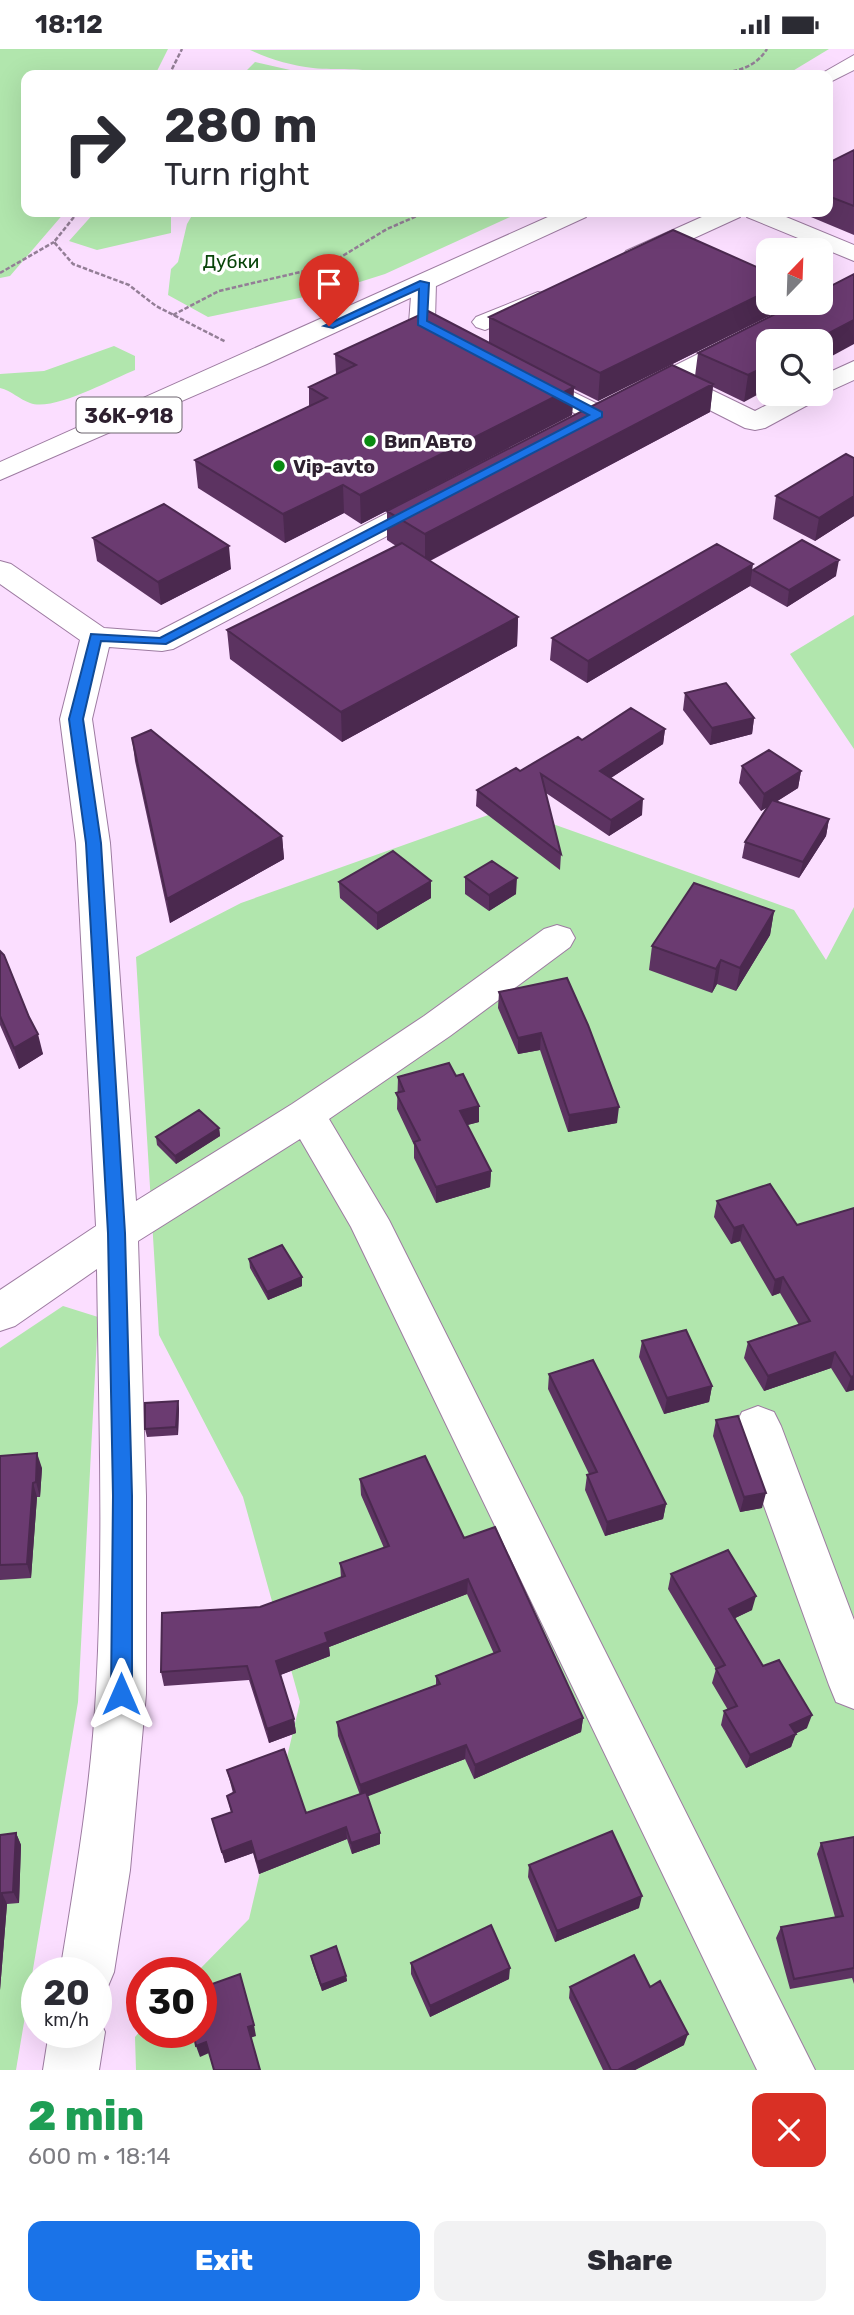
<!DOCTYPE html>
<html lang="en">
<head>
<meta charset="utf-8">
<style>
  body { margin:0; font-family:Rubik,sans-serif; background:#f2f2f3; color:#2b2b33; height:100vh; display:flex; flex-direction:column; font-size:26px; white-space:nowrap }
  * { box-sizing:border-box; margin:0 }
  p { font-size:23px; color:#7c7c81 }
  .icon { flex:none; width:38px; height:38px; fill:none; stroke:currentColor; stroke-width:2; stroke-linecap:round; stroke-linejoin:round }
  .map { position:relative; height:2021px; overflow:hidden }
  .sheet { display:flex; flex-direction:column; background:#fff; flex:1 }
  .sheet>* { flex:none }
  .top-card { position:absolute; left:21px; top:21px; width:812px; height:147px; border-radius:14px; box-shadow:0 7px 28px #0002; background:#fff; color:#2b2b33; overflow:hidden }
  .needle { width:46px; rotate:23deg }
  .fabs { position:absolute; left:756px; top:189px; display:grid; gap:14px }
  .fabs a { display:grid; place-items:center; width:77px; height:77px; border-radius:14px; background:#fff; box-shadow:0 7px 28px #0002; font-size:35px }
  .speed { position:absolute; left:21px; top:1908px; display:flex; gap:14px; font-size:35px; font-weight:700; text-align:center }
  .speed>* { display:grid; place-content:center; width:91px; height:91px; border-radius:50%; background:#fff; box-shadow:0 7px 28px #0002; line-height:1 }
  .speed small { font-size:18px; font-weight:400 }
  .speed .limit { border:10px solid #d22; background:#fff; color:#111 }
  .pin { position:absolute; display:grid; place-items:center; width:60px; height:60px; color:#fff; margin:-72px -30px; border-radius:50% 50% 50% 0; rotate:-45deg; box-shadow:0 0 7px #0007 }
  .pin .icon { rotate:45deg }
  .me { position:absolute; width:77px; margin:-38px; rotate:0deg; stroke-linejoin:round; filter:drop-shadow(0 0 5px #0008) }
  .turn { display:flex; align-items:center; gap:24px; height:147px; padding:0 28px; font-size:32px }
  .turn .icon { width:91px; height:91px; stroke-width:2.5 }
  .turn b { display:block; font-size:49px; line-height:60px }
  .round { display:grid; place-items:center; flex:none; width:74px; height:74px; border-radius:14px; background:#f2f2f3 }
  .summary { display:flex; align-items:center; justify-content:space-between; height:119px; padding:0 28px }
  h1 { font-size:42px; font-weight:800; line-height:52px; color:#1e9e55 }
  .cta { display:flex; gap:14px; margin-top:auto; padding:14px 28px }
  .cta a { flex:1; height:80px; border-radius:14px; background:#1a73e8; color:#fff; font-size:28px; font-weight:800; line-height:80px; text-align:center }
  .cta a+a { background:#f2f2f3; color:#2b2b33 }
  .status { display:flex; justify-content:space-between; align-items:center; height:49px; padding:0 35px; background:#fff; direction:ltr }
  .status svg { height:19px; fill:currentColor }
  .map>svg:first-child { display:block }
</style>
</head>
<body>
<div class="status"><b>18:12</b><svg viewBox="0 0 49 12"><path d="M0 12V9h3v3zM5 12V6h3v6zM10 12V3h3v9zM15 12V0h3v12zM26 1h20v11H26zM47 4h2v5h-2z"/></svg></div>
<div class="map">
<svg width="854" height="2021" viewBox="0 0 854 2021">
  <rect width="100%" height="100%" fill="#fbdeff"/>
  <path fill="#b1e6ad" d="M0 0H168L155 26H26V163H65L10 227 0 229Z
    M829 0 786 26H384C362 17 337 22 313 19 292 17 269 10 250 1Z
    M255 13 312 26H242Z
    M95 163H171V184L97 201 69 192Z
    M194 163H521L385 225 328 243 208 268 168 246 171 220 178 213 187 175Z
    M114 297 135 307V321C112 330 53 363 30 354 19 350 12 342 0 339V325L44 322Z
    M854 566V700L790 605Z
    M508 759 794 861 826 911 854 858V2021H136L135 1988 142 1980V1983H201V1923H197L249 1870 300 1653 243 1448 159 1286 136 908 241 854Z
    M63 1257 98 1268 78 1653 16 2021H0V1299Z"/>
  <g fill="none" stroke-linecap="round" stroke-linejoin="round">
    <defs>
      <path id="minor" d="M713 163H774L854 196V212L747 168 744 163 740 168 644 212 635 214 626 212 623 207 626 202Z
        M424 227 433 229 436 234 435 271 468 288 472 293 468 298C449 303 430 288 413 279L409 274 412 234 415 229Z
        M538 243 547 245 550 250 547 255 485 281 476 278 472 273 476 268Z
        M821 247 828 249 831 254 828 259 689 330 755 362 788 345H821V327L854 312V331L821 346 817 351 765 379 755 381 745 379 668 340 646 352 637 354 628 352 624 346 628 340 800 254H821Z
        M528 321 608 360 611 366C601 381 570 394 553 390L549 384 553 378 578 366 519 335 515 329 519 323Z
        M432 443 442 446 446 452 442 458 173 600 162 602 109 598 92 670 110 794 136 1152 292 1055 424 967 544 880 557 876 570 880 575 889 570 898 450 987 329 1070 389 1171 815 2021H757L351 1178 300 1090 138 1192 146 1447V1645L130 1821 114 1923 106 1942 96 1947V1923H60C75 1831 91 1738 96 1644 104 1503 99 1361 97 1220L15 1277 0 1282V1241L96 1177 76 794 60 670 80 591 0 535V512L11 515 104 579 157 583 422 446Z
        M758 1357 774 1363 781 1377 854 1571V1660L836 1653 829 1636 735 1377 742 1363Z
        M96 1963 105 1983 99 2021H43L49 1983H96Z"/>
      <path id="major" d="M854 6V21L828 34V26H819Z
        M559 163H590L586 168 267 315 0 431V413Z"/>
    </defs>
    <use href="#minor" stroke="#9d7ba1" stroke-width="2"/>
    <use href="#major" stroke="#9d7ba1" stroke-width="2"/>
    <path stroke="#937e96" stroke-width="2.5" stroke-dasharray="4.5 2" stroke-linecap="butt" d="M169 26 182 0
      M707 26C731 23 753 22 767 0
      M78 163 54 193 73 215 129 236 156 257 226 293
      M0 224 54 193
      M173 266 219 242 326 217 387 180 426 163"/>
    <use href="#minor" fill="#fff" fill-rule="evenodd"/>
    <use href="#major" fill="#fff" fill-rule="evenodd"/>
  </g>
  <path fill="#5c3361" d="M854 101V186L799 163H828V114Z
    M768 254H785V259L598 352 574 340 572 366 361 475 344 464 285 494 198 439 195 411 309 357V338L336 325 335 305 489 294V268Z
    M797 254 744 353 713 338 710 363 430 512 518 568 517 597 342 693 230 610 227 581 396 497 387 491V462L695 327 698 304Z
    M854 409V467L815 492 773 470 776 447Z
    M93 489 231 520 161 556 97 512Z
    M753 521 836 527 787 558 750 537 587 634 550 611 552 589Z
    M685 644 754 669 752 685 710 696 683 661Z
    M665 680 663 695 611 729 642 766 609 787 546 744 561 805 560 821 476 757 477 741 520 722 582 691Z
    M132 689 282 787 284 810 170 874 135 712Z
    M742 717 801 722 798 739 776 753 829 770 826 787 799 829 742 809 745 793 768 757 761 762 739 734Z
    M465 828 516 845 489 862 465 845Z
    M339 833 431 849 377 881 340 849Z
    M774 862 770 886 736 942 717 935 712 944 649 921 652 897Z
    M0 902 43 1005 19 1020 0 976Z
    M499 943 588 976 617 1074 568 1083 540 1001 518 1005 498 959Z
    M456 1027 479 1057V1073L467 1076 491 1122 490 1138 436 1154 414 1109V1096L397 1060 398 1028Z
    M219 1079 220 1087 176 1115 157 1096 156 1088Z
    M717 1152 797 1176 854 1159V1341L846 1343 831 1319 764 1342 744 1309 748 1293 799 1276 780 1244 772 1247 740 1192 731 1195 714 1168Z
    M249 1210 302 1228V1237L268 1251 250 1219Z
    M642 1292 712 1337 709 1353 664 1365 639 1308Z
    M549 1325 666 1455 663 1470 605 1487 585 1441 587 1426 589 1425 548 1340Z
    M178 1352 179 1360 178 1386 147 1388 145 1380Z
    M716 1371 762 1459 740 1463 713 1387Z
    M0 1407 42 1419 40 1448H37L31 1529 0 1531Z
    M360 1430 464 1489 583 1669 581 1683 474 1730 465 1710 367 1747 380 1784V1795L352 1805 347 1790 259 1825 253 1804 225 1814 212 1770 231 1763 227 1747 233 1744 227 1721 306 1764 360 1746 338 1687 337 1673 436 1636V1627L494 1605 467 1545 329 1598 330 1607 280 1626 294 1670 296 1684 269 1694 249 1631 164 1637 161 1623 260 1558 341 1529 340 1514 384 1499 361 1446Z
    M671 1525 752 1561 735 1569 763 1617 807 1679 795 1685 791 1698 746 1719 721 1676 724 1662 728 1661 712 1634 716 1620 668 1540Z
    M16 1784 21 1796 19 1854 7 1855 0 1941V1786Z
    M854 1788V1935L852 1929 790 1940 776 1889 781 1878 835 1868 817 1805 821 1794Z
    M529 1816 639 1859 555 1893 528 1828Z
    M311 1907 346 1927 347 1932 322 1942 312 1913Z
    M411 1914 509 1930 430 1968 411 1925Z
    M570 1938H650L684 1996 635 2021H603L569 1949Z"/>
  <path fill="#4b294f" d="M768 242V254H785V259L598 352 600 324Z
    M854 271V295L821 313V292H814Z
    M768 316V340L744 353 748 326Z
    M713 335 710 363 425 514V485Z
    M574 338 572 366 361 475 360 446Z
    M343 436 344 464 285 494 283 465Z
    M854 447V467L815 492 819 469Z
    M229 497 231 520 161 556 158 533Z
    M839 511 836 527 787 558 789 541Z
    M753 515 750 537 587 634 588 612Z
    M518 568 517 597 342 693 341 663Z
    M754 669 752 685 710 696 712 679Z
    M665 680 663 695 598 737 600 722Z
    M801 722 798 739 761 762 764 745Z
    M643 750 642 766 609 787 611 771Z
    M829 770 826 787 799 829 803 813Z
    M282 787 284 810 170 874 167 850Z
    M517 829 516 845 489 862V846Z
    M431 832V849L377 881V864Z
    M774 862 770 886 736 942 740 919Z
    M721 911 717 935 712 944 716 920Z
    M541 984 540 1001 518 1005V989Z
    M38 985 43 1005 19 1020 14 999Z
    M479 1057V1073L460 1078V1062Z
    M619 1058 617 1074 568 1083 569 1066Z
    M219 1079 220 1087 176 1115 175 1107Z
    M491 1122 490 1138 436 1154V1138Z
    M743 1176 740 1192 731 1195 734 1179Z
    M302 1228V1237L268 1251 267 1243Z
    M783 1228 780 1244 772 1247 775 1231Z
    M835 1303 831 1319 764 1342 768 1327Z
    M854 1327V1341L846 1343 851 1328Z
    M712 1337 709 1353 664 1365 667 1349Z
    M178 1352 179 1360 178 1386 176 1378Z
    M37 1404 42 1419 40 1448 36 1433Z
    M33 1434 37 1448 31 1529 27 1515Z
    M766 1444 762 1459 740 1463 744 1448Z
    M666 1455 663 1470 605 1487 607 1473Z
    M468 1530 467 1545 329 1598 330 1607 278 1627 276 1612 325 1584Z
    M756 1547 752 1561 725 1574 729 1560Z
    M812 1666 807 1679 786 1689 790 1676Z
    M583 1669 581 1683 474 1730 475 1716Z
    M294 1670 296 1684 269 1694 267 1680Z
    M796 1685 791 1698 746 1719 750 1706Z
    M466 1696 465 1710 361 1750 360 1736Z
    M346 1778 347 1790 259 1825 257 1813Z
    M16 1784 21 1796 19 1854 13 1843Z
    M380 1784V1795L352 1805 351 1794Z
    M251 1792 253 1804 225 1814 222 1803Z
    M2 1844 7 1855 0 1941V1866Z
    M642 1847 639 1859 555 1893 557 1882Z
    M510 1919 509 1930 430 1968V1957Z
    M346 1927 347 1932 322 1942 321 1936Z
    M254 1976 256 1987 250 1989 248 1978Z
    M688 1985 684 1996 635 2021H618Z
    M206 1993 209 2004 200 2008 196 1997Z"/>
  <path fill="#6b3b71" stroke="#4b294f" stroke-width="2" d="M854 101V157L828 147V114Z
    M673 181 768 223V242L600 324 489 268Z
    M854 225V271L814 292H768V316L748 326 698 304 797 254H821V242Z
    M428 262 574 338 360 446 343 436 283 465 195 411 327 349 309 338 356 316 335 305Z
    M672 316 713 335 425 485 387 462Z
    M846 405 854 409V447L819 469 776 447Z
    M164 455 229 497 158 533 93 489Z
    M802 491 839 511 789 541 753 521Z
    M402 494 518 568 341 663 227 581Z
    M717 495 753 515 588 612 552 589Z
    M726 634 754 669 712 679 685 644Z
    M631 659 665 680 600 722 643 750 611 771 541 725 561 805 477 741 516 719 520 722 578 688 582 691Z
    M151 681 282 787 167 850 132 689Z
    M769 701 801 722 764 745 742 717Z
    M772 751 829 770 803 813 745 793Z
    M393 802 431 832 377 864 339 833Z
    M492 812 517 829 489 846 465 828Z
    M694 834 774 862 740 919 721 911 716 920 652 897Z
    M0 902 4 906 29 968 38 985 14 999 0 967Z
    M567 929 588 976 619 1058 569 1066 541 984 518 989 499 943Z
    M449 1014 456 1027 463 1025 479 1057 460 1062 491 1122 436 1138 414 1093 420 1091 396 1044 404 1042 398 1028Z
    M199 1061 219 1079 175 1107 156 1088Z
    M770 1135 797 1176 854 1159V1327L851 1328 835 1303 768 1327 748 1293 810 1272 783 1228 775 1231 743 1176 734 1179 717 1152Z
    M282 1196 302 1228 267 1243 249 1210Z
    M686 1281 712 1337 667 1349 642 1292Z
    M593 1311 666 1455 607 1473 587 1426 597 1423 549 1325Z
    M178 1352 176 1378 145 1380V1354Z
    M738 1367 766 1444 744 1448 716 1371Z
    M37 1404 36 1433 33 1434 27 1515 0 1516V1407Z
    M425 1407 464 1489 495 1478 583 1669 475 1716 466 1696 360 1736 337 1673 440 1635 436 1627 500 1602 468 1530 325 1584 328 1593 276 1612 294 1670 267 1680 247 1617 161 1623 162 1564 260 1558 345 1527 340 1514 389 1497 360 1430Z
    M728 1501 756 1547 729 1560 763 1617 779 1611 812 1666 790 1676 796 1685 750 1706 724 1662 737 1657 716 1620 725 1616 671 1525Z
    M284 1700 306 1764 366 1743 380 1784 351 1794 346 1778 257 1813 251 1792 222 1803 212 1770 232 1763 227 1747 235 1743 227 1721Z
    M612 1782 642 1847 557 1882 529 1816Z
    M16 1784 13 1843 2 1844 0 1866V1786Z
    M854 1788V1919L794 1930 781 1878 843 1867 821 1794Z
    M491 1876 510 1919 430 1957 411 1914Z
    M336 1897 346 1927 321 1936 311 1907Z
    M634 1906 650 1938 660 1932 688 1985 618 2021H611L570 1938Z
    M240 1925 254 1976 248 1978 260 2021H214L206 1993 196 1997 193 1983H201V1939Z"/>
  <path fill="#1a73e8" stroke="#114b97" stroke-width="2" d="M420 232 429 234 427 272 602 363V368L166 595 101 592 83 670 101 794 125 1184 132 1447V1645L129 1652 121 1655 114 1652 111 1645 113 1447 108 1184 86 794 69 670 91 585 160 589 589 366 418 276 419 240 333 279 324 277Z"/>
  <g fill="#0a8a12" stroke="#fff" stroke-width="2.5">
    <circle cx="370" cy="392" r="7"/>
    <circle cx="279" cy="417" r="7"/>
  </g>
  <g text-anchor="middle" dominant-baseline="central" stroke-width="7" stroke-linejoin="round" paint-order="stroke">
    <g font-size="19" fill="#084409" stroke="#fff">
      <text x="231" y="212">Дубки</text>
    </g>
    <g font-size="19" font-weight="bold" fill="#2e2130" stroke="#fff" text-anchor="start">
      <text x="384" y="392">Вип Авто</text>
      <text x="293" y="417">Vip-avto</text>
    </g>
    <rect fill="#fff" stroke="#6d646e" stroke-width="2" x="76.5" y="348.5" width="105" height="35" rx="5"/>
    <g font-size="21" font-weight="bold" fill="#2e2130">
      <text x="129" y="366">36К-918</text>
    </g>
  </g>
</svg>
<div class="fabs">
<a><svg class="needle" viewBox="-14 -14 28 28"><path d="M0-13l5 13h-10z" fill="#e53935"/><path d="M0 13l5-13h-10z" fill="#7c7c81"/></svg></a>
<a><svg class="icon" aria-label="search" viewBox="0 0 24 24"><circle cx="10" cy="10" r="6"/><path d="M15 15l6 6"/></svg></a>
</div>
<div class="speed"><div>20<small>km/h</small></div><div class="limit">30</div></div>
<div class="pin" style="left:329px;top:277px;background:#d93025"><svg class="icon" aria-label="arrive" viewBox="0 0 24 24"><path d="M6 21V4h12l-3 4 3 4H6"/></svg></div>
<svg class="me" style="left:121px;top:1645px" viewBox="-20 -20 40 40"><path d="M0-17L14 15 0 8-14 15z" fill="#1a73e8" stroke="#fff" stroke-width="4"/></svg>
<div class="top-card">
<div class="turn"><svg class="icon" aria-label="right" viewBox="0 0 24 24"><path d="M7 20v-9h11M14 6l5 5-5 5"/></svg><div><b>280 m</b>Turn right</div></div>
</div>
</div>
<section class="sheet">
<div class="summary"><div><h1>2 min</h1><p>600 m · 18:14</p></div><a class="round" style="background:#d93025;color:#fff"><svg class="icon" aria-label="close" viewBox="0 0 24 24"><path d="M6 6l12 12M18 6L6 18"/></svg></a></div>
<div class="cta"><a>Exit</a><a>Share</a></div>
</section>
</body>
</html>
